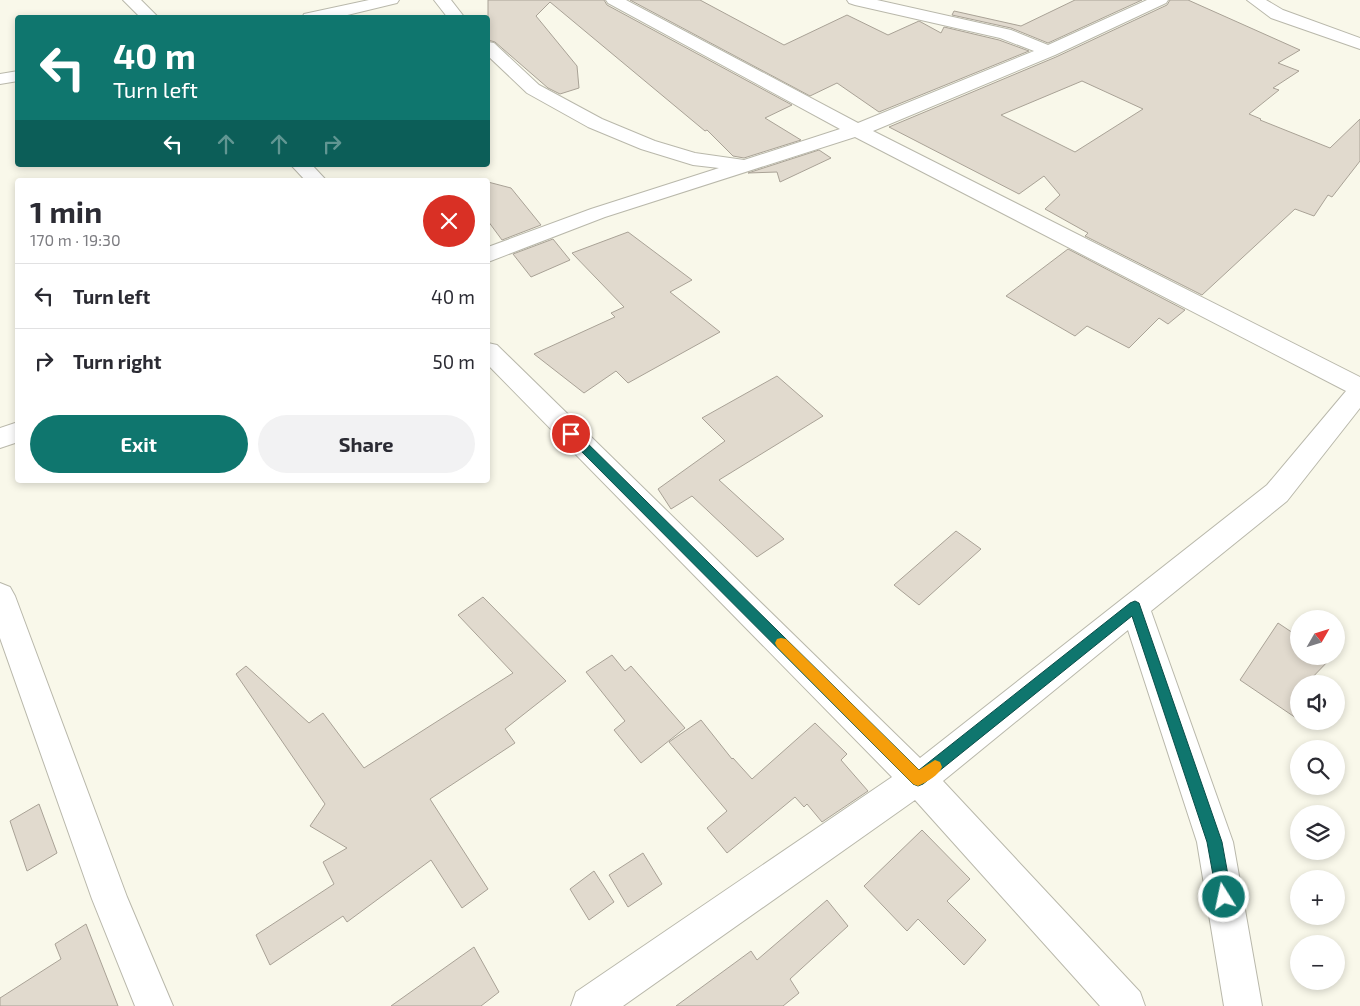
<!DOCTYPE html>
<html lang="en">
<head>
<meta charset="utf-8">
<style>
  body { margin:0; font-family:"Exo 2",sans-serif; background:#f2f2f3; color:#2b2b33; height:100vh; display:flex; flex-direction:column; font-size:19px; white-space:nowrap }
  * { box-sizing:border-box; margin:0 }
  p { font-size:16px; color:#7c7c81 }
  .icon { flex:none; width:28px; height:28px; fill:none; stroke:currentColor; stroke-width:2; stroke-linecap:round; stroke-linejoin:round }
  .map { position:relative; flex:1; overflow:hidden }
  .panel { position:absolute; left:15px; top:178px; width:475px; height:305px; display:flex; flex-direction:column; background:#fff; border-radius:5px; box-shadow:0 2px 8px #0003 }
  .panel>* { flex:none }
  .guide { position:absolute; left:15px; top:15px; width:475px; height:152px; border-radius:5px; box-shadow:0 2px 8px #0003; background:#0f766e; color:#fff; overflow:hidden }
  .needle { width:32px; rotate:51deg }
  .fabs { position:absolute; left:1290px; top:610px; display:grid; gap:10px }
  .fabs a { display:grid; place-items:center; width:55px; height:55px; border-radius:50%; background:#fff; box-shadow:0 2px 8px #0003; font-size:25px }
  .pin { position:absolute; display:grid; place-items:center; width:42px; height:42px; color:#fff; margin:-21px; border:2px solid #fff; border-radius:50%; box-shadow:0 1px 5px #0007 }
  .me { position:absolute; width:55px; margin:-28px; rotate:350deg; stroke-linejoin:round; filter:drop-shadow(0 0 4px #0008) }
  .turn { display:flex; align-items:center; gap:18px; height:105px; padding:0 15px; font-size:22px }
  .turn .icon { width:65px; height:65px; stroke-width:2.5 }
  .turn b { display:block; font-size:35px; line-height:42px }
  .lanes { display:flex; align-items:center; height:48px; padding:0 15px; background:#0003; justify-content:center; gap:25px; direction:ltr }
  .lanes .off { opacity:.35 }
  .round { display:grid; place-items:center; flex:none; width:52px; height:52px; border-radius:26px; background:#f2f2f3 }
  .head { display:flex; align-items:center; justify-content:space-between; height:85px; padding:0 15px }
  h1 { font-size:30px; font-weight:700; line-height:38px }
  .cta { display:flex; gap:10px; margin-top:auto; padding:10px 15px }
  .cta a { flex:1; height:58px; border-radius:30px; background:#0f766e; color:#fff; font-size:20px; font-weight:700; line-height:58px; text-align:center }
  .cta a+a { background:#f2f2f3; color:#2b2b33 }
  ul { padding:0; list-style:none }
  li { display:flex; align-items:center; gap:15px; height:65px; padding:0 15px; border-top:1px solid #e1e1e2 }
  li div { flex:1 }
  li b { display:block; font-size:19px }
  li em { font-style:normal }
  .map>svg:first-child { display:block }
</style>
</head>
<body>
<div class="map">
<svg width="1360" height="1006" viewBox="0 0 1360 1006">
  <rect width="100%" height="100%" fill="#f9f8ea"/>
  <path fill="#e1dace" stroke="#a9a296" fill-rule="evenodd" d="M488 0H604L607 5 792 105 765 118 801 140 744 158 733 156 707 130 705 131 550 2 536 16 577 66 579 88 560 94 548 88 495 42 488 40Z
    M630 0H700L784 45 847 15 888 35 919 21 941 33 944 27 999 40 1029 51 879 112 837 83 810 96Z
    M1075 0H1142L1048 43 1011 28 952 15 954 11 1021 26Z
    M1170 0H1188L1300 50 1278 63 1299 71 1273 88 1279 90 1249 114 1261 119 1260 120 1330 148 1360 119V161L1332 197 1328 195 1314 216 1295 209 1202 295 1085 236 1088 233 1045 209 1060 195 1044 176 1019 194 889 127 1056 57 1167 5ZM1082 81 1143 109 1075 152 1001 115Z
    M819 150 831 158 780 182 777 172 748 173Z
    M488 182 511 188 541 225 502 240 488 221Z
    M628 232 692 280 670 292 720 332 628 383 616 371 584 393 534 354 615 317 611 313 624 307 572 253Z
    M553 239 570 260 531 277 513 254Z
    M1068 249 1185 310 1168 324 1159 318 1129 348 1087 326 1075 336 1006 296Z
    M777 376 823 416 719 480 784 539 757 557 692 496 671 509 658 489 725 441 702 418Z
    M956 531 981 549 919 605 894 585Z
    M483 597 566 681 505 729 515 743 430 799 488 889 462 908 431 860 347 922 343 916 270 965 256 935 334 884 323 862 347 848 310 826 325 804 236 674 246 666 309 723 323 713 364 768 513 673 458 615Z
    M1278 623 1299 637V656H1333L1306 684H1299V720L1240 680Z
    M612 655 625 671 631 666 685 728 641 763 614 730 625 721 586 672Z
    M701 720 732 759 733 758 752 779 815 723 847 754 841 760 868 791 822 822 807 804 804 807 795 797 727 853 707 828 727 811 669 742Z
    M39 804 57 853 27 871 10 821Z
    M922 830 970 879 947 901 986 940 964 965 918 919 907 931 864 886Z
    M643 853 662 884 628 907 609 875Z
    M594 871 614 902 589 920 570 889Z
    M827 900 848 926 790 979 799 993 783 1006H676L751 951 757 960Z
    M86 924 118 1006H0V998L61 959 55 944Z
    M474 947 499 992 481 1006H391Z"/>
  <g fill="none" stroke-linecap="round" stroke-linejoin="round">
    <defs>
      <path id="street" d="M123 0H141L159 18H141Z
        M369 0H399L397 3 335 18H302L304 14Z
        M434 0H451L465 18H448Z
        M606 0H626L858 123 1034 51 1000 38 855 5 849 3 847 0H877L1011 30 1048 45 1147 0H1168L1166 3 1055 55 873 131 1360 377V408L1287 501 1151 611 1233 842 1262 1006H1224L1197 842 1128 630 943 781 1140 992 1145 1006H1100L915 800 623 1006H571L576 992 892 777 488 365V343L497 345 920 758 1267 485 1346 391 855 137 605 217 488 262V247L591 209 719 168 693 165 641 149 588 127 527 93 488 56V42L494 43 539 85 602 119 655 141 695 153 744 160 840 129 608 3Z
        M1247 0H1266L1283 10 1360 38V49L1271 18Z
        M18 71V81L0 84V74Z
        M291 165H312L326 180H305Z
        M18 422V442L0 448V428Z
        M0 583 10 587 15 596 127 897 173 1006H135L92 899 0 638Z"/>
    </defs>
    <use href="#street" stroke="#b9b8ab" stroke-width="2"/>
    <use href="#street" fill="#fff" fill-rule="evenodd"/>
  </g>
  <path fill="#0f766e" stroke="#0a4d48" d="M571 430 575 431 919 770 1130 603 1135 601 1139 603 1222 842 1232 897 1230 902 1224 904 1219 902 1217 897 1207 842 1132 616 923 784 918 786 913 784 567 437 566 434Z"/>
  <path fill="#f59e0b" d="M781 638 786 639 919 770 935 760 940 762 942 767C939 775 927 782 918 786L913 784 777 647 775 643 777 639Z"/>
</svg>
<div class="fabs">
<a><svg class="needle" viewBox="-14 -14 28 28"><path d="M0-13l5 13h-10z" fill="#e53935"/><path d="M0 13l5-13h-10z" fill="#7c7c81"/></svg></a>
<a><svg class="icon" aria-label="sound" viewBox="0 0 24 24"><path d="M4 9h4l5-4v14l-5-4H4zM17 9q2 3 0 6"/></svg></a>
<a><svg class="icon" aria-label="search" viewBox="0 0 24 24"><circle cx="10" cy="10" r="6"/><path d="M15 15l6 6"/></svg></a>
<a><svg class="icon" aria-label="layers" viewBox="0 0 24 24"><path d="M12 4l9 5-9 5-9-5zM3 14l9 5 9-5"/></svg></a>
<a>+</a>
<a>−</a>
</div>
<div class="pin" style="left:571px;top:434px;background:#d93025"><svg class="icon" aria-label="arrive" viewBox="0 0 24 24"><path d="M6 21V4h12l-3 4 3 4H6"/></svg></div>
<svg class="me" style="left:1224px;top:897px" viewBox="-20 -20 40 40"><circle r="17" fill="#0f766e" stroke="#fff" stroke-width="3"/><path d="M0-11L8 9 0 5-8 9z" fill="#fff"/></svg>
<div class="guide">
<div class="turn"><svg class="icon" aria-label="left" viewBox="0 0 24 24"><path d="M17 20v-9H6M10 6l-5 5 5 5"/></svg><div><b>40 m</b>Turn left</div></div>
<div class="lanes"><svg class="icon" aria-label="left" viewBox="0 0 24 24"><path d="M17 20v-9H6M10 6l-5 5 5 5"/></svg><svg class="icon off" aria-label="ahead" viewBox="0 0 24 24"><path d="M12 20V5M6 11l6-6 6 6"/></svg><svg class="icon off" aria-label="ahead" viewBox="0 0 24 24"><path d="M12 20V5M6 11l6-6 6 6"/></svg><svg class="icon off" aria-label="right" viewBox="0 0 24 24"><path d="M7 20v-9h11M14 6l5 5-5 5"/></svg></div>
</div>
<section class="panel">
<div class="head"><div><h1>1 min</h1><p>170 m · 19:30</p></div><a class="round" style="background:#d93025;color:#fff"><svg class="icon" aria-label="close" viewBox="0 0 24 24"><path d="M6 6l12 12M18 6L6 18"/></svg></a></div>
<ul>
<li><svg class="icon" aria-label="left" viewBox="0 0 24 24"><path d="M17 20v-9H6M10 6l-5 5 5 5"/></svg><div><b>Turn left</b></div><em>40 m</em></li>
<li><svg class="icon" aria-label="right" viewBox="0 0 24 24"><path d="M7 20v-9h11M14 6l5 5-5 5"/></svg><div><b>Turn right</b></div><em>50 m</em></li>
</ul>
<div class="cta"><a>Exit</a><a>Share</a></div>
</section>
</div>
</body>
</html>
